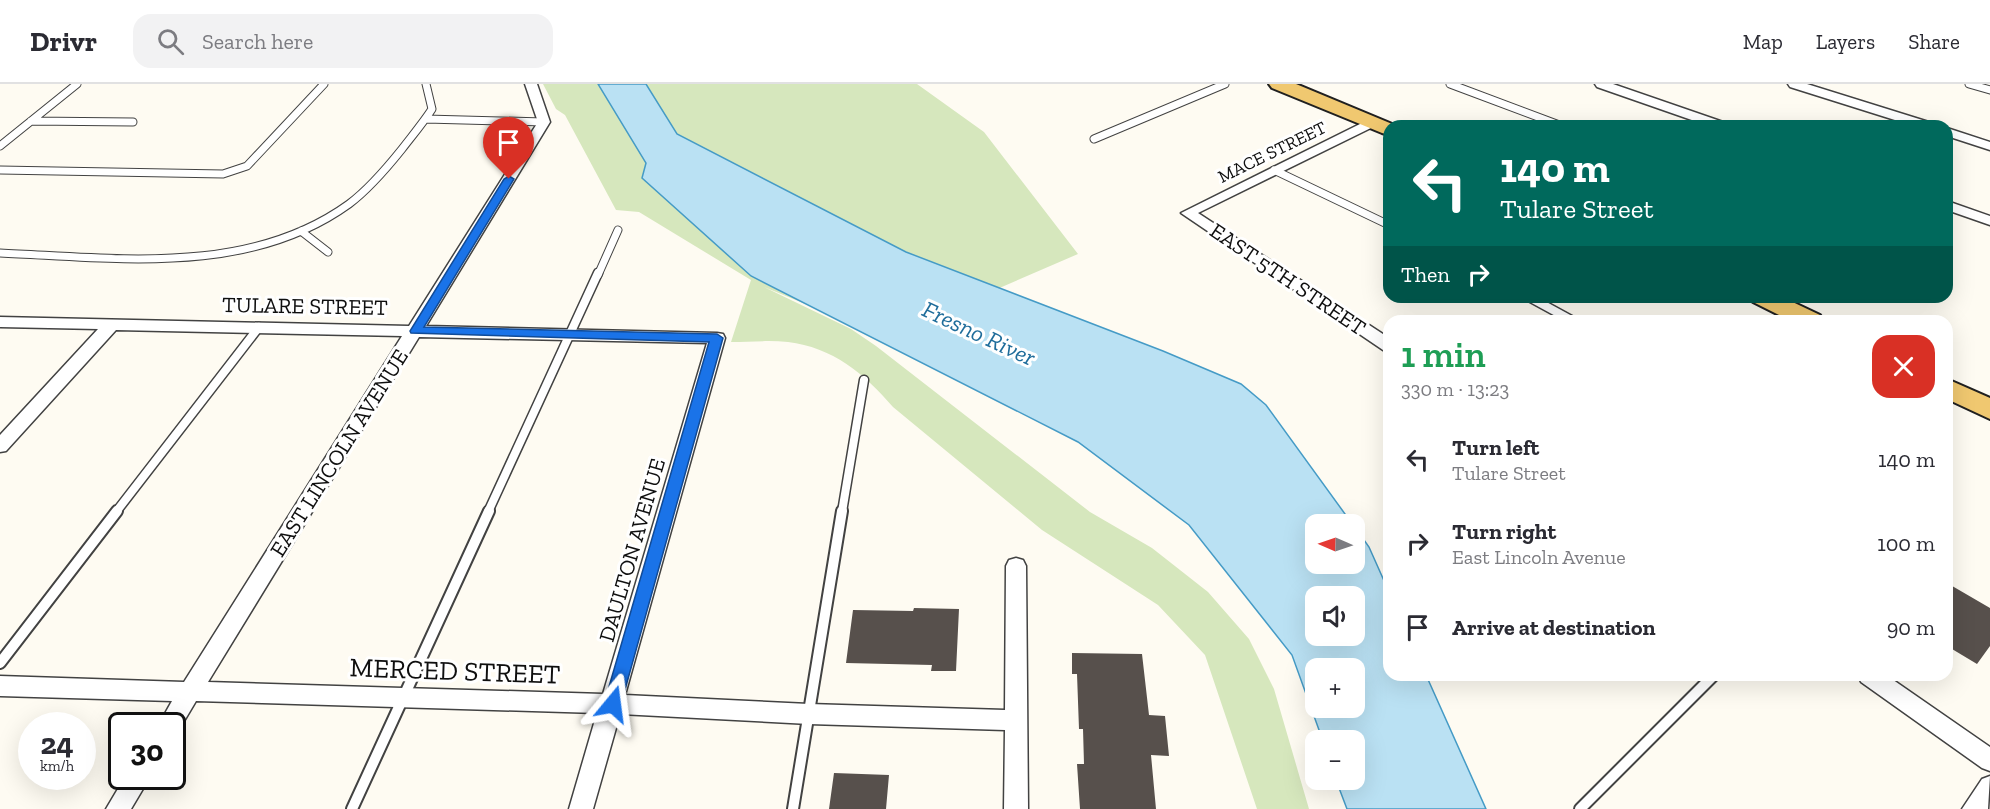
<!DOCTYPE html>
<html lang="en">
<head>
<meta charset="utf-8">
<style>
  body { margin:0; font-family:"Zilla Slab",serif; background:#f2f2f3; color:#2b2b33; height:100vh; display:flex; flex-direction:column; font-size:22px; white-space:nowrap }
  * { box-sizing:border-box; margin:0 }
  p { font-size:20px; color:#7c7c81 }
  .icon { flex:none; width:33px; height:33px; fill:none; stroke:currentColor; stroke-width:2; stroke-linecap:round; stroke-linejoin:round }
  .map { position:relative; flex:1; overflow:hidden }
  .sheet { position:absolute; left:1383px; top:231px; width:570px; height:366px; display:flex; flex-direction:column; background:#fff; border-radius:18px; box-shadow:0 6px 24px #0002 }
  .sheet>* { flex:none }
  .banner { position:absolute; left:1383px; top:36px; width:570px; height:183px; border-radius:18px; box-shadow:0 6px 24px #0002; background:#00695c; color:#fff; overflow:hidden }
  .needle { width:39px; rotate:272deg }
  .fabs { position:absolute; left:1305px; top:430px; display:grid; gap:12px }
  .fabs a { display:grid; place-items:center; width:60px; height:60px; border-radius:12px; background:#fff; box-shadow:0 6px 24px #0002; font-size:30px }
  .speed { position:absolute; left:18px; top:628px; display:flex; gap:12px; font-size:30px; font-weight:700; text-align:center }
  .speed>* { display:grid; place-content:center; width:78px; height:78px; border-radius:50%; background:#fff; box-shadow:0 6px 24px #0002; line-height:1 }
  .speed small { font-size:15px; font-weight:400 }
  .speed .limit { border:3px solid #111; border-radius:9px; background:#fff; color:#111 }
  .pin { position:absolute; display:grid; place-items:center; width:51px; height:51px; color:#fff; margin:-62px -26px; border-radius:50% 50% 50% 0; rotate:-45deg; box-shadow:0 0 6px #0007 }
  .pin .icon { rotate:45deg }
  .me { position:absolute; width:66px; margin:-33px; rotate:16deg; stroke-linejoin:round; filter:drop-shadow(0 0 4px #0008) }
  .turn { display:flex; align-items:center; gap:21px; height:126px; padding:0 18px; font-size:27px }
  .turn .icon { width:78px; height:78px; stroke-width:2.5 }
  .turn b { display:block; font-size:42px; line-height:51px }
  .then { display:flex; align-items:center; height:57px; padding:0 18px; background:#0003; gap:12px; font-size:22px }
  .round { display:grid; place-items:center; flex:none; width:63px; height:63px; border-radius:18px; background:#f2f2f3 }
  .headline { display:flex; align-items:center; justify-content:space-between; height:102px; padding:0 18px }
  h1 { font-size:36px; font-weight:600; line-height:45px; color:#1e9e55 }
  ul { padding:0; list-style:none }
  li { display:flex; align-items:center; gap:18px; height:84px; padding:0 18px }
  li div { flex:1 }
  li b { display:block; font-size:22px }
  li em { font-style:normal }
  header { display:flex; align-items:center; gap:36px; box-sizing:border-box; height:84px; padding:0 30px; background:#fff; border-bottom:2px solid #e1e1e2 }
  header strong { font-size:28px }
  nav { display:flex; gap:33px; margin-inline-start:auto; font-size:21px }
  .search { width:420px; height:54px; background:#f2f2f3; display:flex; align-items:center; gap:15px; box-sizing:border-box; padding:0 21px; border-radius:18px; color:#7c7c81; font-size:22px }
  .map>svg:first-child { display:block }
</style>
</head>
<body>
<header>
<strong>Drivr</strong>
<div class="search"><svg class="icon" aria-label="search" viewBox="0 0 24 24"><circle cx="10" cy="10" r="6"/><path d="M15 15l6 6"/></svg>Search here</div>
<nav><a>Map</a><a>Layers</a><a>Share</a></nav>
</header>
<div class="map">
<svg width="1990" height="725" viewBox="0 0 1990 725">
  <rect width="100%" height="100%" fill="#fefbf2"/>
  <path fill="#d6e7bd" d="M543 0H917L984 48 1078 170 886 253 764 203 851 245 876 262 1090 428 1152 464 1208 508 1249 555 1274 605 1309 725H1257L1205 571 1158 521 1042 446 893 323C865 290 832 263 788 258 769 256 749 258 731 258L751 196 639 128 616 126 565 31 556 25Z"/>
  <path fill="#bae1f3" stroke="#459bc6" stroke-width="1.5" fill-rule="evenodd" d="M598 0H646L677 50 906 168 1163 267 1241 300 1266 321 1353 441H1316V480H1354L1355 443 1369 463 1389 508V591H1426L1486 725H1347L1336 696H1354V657H1323L1292 571 1189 441 1078 358 751 192 642 94 646 79ZM1316 513H1354V552H1316ZM1316 585H1354V624H1316Z"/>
  <path fill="#57504c" d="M1947 499 1990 524V562L1977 580 1947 562Z
    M914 524 959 525 956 587H931L932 581 846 579 853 526 913 527Z
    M1072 569 1142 570 1149 631 1165 632 1169 672 1151 671 1156 725H1080L1077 680H1084L1083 645H1079L1077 590H1072Z
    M834 689 889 691 886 725H829Z"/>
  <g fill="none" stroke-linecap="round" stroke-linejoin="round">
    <defs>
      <path id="service-far2" d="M1450 0 1562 42
        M1969 0 1990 6
        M426 35 544 38
        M31 37 133 38
        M1094 55 1225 0
        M0 62 77 0
        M0 86 223 90 247 82 324 0
        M1274 86 1389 141
        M301 147 328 168
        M0 169C116 174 248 193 349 120 369 105 386 85 402 65 412 52 423 39 432 25L426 0
        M598 191 618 146"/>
      <path id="service-far1" d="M1529 213 1573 237
        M116 428 259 243
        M488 428 598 189
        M842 428 864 296"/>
      <path id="service" d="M0 579 117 427
        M352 725 489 427
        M793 725 842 427
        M1580 725 1714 591"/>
      <path id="minor" d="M525 0H537L550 38 426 242 717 249 723 250 725 254 625 611 809 620 1005 626 1006 482 1009 476 1016 474 1023 476 1026 482 1028 725H1004L1005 646 809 640 620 630 593 725H569L597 629 196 617 177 649 172 651V642H158L172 617 0 612V592L184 598 402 252 116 246 6 367 0 368V351L98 245 0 243V233L409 242 538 38ZM419 253 707 259 603 610 208 598Z
        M1595 0H1613L1726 39 1727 42H1709L1597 3Z
        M1788 0H1807L1932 39 1933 42H1914L1790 3Z
        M1372 34 1378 38 1377 41 1198 129 1389 254V267L1383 266 1181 129Z
        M1947 44 1990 58V66L1947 52Z
        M1947 117 1990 132V141L1947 126Z
        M1858 591H1886L1990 663V687L1982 684 1861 598Z
        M1990 692 1988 725H1962L1982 695Z
        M125 693H150L131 725H106Z"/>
      <path id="primary" d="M1269 0H1296L1397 42H1389V51L1382 49 1272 4Z
        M1750 213H1782L1820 231 1824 237H1791L1753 218Z
        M1947 295 1990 314V335L1947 315Z"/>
    </defs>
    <use href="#service-far2" stroke="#424242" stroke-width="9"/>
    <use href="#service-far1" stroke="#424242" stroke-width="11"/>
    <use href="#service" stroke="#424242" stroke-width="14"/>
    <use href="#minor" stroke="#424242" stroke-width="3"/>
    <use href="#primary" stroke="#202020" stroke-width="4"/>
    <use href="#service-far2" stroke="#fff" stroke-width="7"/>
    <use href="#service-far1" stroke="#fff" stroke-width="8"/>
    <use href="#service" stroke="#fff" stroke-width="10"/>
    <use href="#minor" fill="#fff" fill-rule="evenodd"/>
    <use href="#primary" fill="#f0c870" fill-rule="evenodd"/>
  </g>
  <path fill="#1a73e8" stroke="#114b97" stroke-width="1.5" d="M509 92 514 95 424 243 717 250 723 254 621 620 619 626 613 628 607 626 604 620 709 258 411 249 410 247 504 95Z"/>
  <g text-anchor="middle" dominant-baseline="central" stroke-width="6" stroke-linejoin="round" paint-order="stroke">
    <g font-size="18" fill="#0f0f0f" stroke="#fff">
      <text transform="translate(1272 68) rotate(-26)">MACE STREET</text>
    </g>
    <g font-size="22" fill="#0f0f0f" stroke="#fff">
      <text transform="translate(1288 195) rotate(34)">EAST 5TH STREET</text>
      <text transform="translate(305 222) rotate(1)">TULARE STREET</text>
      <text transform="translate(339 369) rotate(-58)">EAST LINCOLN AVENUE</text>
      <text transform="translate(632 466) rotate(-74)">DAULTON AVENUE</text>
    </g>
    <g font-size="24" font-style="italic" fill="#1f6d9b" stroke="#fff">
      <text transform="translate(979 249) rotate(25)">Fresno River</text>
    </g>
    <g font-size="27" fill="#0f0f0f" stroke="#fff">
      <text transform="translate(455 587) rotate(2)">MERCED STREET</text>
    </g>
  </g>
</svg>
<div class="fabs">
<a><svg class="needle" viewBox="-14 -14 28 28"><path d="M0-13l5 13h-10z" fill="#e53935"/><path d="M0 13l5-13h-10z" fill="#7c7c81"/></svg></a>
<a><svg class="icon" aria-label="sound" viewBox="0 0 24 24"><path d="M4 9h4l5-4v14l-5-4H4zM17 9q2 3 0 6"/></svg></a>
<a>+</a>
<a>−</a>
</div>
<div class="speed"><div>24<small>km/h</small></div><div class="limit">30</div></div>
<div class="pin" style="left:509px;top:95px;background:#d93025"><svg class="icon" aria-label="arrive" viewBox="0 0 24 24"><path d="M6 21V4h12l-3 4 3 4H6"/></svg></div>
<svg class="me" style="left:613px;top:620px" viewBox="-20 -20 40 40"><path d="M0-17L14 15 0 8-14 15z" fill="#1a73e8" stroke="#fff" stroke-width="4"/></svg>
<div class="banner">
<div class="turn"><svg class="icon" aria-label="left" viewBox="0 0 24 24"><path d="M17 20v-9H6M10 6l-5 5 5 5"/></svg><div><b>140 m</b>Tulare Street</div></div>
<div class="then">Then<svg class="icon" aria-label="right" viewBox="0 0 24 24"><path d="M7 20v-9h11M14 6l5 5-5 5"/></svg></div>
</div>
<section class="sheet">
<div class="headline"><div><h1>1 min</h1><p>330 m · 13:23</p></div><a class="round" style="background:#d93025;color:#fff"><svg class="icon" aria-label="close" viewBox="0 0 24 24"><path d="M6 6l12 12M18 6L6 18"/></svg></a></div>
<ul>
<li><svg class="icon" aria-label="left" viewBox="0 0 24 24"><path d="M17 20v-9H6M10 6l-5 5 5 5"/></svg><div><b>Turn left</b><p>Tulare Street</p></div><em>140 m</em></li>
<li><svg class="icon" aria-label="right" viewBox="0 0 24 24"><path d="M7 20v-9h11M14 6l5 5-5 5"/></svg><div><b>Turn right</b><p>East Lincoln Avenue</p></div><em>100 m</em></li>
<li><svg class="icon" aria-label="arrive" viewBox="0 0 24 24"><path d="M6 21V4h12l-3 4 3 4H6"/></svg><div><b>Arrive at destination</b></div><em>90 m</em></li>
</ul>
</section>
</div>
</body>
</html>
